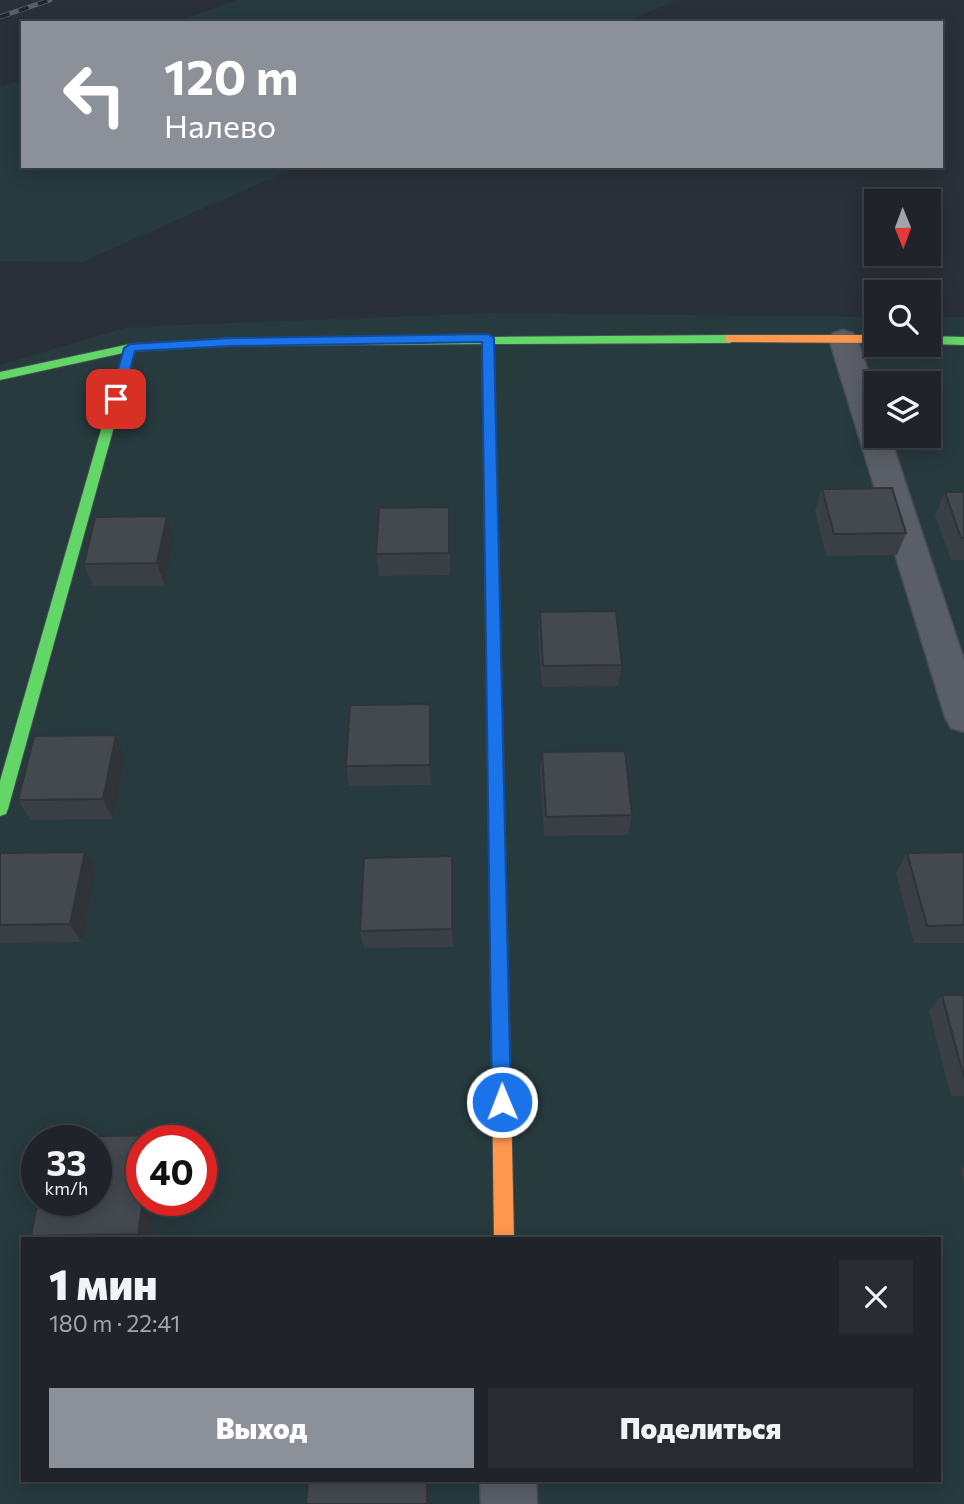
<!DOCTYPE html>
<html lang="ru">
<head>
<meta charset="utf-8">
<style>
  body { margin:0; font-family:Commissioner,sans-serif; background:#282c32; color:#f1f3f6; height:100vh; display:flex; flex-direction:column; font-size:26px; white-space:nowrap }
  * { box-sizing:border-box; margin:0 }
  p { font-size:23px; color:#a2a4a8 }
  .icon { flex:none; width:38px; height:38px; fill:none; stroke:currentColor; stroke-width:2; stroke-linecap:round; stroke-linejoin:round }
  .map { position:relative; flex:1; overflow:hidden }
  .drawer { position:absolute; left:21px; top:1237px; width:920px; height:245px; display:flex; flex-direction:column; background:#20242a; border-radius:0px; box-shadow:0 4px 18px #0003,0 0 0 2px #3d4147 }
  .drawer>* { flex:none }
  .top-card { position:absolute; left:21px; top:21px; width:922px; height:147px; border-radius:0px; box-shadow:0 4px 18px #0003,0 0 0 2px #3d4147; background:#8c9099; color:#fff; overflow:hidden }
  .needle { width:46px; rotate:179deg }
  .controls { position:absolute; left:864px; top:189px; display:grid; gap:14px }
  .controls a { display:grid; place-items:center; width:77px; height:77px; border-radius:0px; background:#20242a; box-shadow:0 4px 18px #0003,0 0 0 2px #3d4147; font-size:35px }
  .speed { position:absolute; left:21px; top:1125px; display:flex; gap:14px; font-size:35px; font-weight:700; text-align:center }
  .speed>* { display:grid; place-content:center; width:91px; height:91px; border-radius:50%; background:#20242a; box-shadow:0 4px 18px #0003,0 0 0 2px #3d4147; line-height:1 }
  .speed small { font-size:18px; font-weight:400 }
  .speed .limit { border:10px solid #d22; background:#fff; color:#111 }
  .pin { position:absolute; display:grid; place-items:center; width:60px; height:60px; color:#fff; margin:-30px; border-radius:14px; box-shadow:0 4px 10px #0006 }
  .me { position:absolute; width:77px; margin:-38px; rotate:359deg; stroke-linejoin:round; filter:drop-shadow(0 0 5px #0008) }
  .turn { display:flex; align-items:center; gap:24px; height:147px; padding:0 28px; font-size:32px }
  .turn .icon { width:91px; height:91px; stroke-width:2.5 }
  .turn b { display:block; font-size:49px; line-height:60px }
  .round { display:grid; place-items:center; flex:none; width:74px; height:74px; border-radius:0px; background:#282c32 }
  .summary { display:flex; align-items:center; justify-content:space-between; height:119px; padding:0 28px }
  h1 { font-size:42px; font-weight:800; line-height:52px }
  .primary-button { display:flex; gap:14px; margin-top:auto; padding:14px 28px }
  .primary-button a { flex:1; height:80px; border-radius:0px; background:#8c9099; color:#fff; font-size:28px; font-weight:800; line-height:80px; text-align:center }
  .primary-button a+a { background:#282c32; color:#f1f3f6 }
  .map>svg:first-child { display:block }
</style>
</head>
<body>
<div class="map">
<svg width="964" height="1504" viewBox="0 0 964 1504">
  <rect width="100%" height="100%" fill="#2a3038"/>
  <path fill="#273a3e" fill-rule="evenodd" d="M236 0H676L624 23H174Z
    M23 79V166H299L82 262 0 261V87Z
    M492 313 877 317V345H929V317H964V1504H0V365L128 327ZM877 383H929V436H877ZM37 1141H96V1200H37ZM142 1141H201V1200H142ZM23 1239H940V1480H23Z"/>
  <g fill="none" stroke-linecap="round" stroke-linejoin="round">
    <defs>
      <path id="street" d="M843 330 853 333 857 339 877 397V436H890L964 660V732L951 728 945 717 829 339 833 333Z
        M480 1480H536L537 1504H481Z"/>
      <path id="fast" d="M488 334 493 337 730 335 736 339 730 343 494 344 509 1005 506 1011 500 1014 494 1011 491 1005 482 344 232 346 135 351 8 809 6 814 0 816V781L123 353 0 380V372L130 344 232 338 483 337Z
        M929 336 964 337V345L929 344Z"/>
      <path id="slow" d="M730 335H877V343L726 342V336Z
        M500 996 506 999 509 1005 514 1239H494L491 1005 494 999Z"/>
    </defs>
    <use href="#street" stroke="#484c53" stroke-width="3"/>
    <use href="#fast" stroke="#484c53" stroke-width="2"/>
    <use href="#slow" stroke="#484c53" stroke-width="2"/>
    <use href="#street" fill="#5a5e66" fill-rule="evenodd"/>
    <use href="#fast" fill="#63d668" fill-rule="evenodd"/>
    <use href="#slow" fill="#ff974d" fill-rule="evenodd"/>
    <defs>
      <path id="rail" d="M0 17 50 0"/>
    </defs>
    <use href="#rail" stroke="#595d64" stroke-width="5"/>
    <use href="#rail" stroke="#1d2633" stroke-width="3.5" stroke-dasharray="10" stroke-linecap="butt"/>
  </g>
  <path fill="#3a3f45" d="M822 489 906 533 897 555 826 556 815 511Z
    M945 492H964V560H951L935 515Z
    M167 516 174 539 165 586H93L84 564Z
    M450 529V575L379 576 376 554Z
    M540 612 622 665 618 686 542 687 538 634Z
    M430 704 431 725V785L349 786 346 766Z
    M542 752 632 815 628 835 544 836 540 772Z
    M125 756 113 819 30 820 18 800Z
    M85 852 96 870 82 942 0 943V853Z
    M964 852V943H914L896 872 907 853Z
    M453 875V947L364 948 360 931Z
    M942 995H964V1096H951L929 1011Z
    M964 1167V1183L961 1170Z
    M142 1200H155L150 1239H35L31 1236Z"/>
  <path fill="#303338" d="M167 516 174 539 165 586 157 563Z
    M430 704 431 725V785L430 765Z
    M116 735 125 756 113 819 103 799Z
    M85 852 96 870 82 942 70 924Z
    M452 856 453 875V947L452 929Z
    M143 1200H155L150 1239H144L138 1234Z
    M427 1480H429V1504H427Z"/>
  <path fill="#444950" stroke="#303338" stroke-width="2" d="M892 488 906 533 834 534 822 489Z
    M945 492H964V538H961Z
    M449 507V553L376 554 379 508Z
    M167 516 157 563 84 564 95 517Z
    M616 611 622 665 543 666 540 612Z
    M430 704V765L346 766 350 705Z
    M116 735 103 799 18 800 34 736Z
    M625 751 632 815 546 817 542 752Z
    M85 852 70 924 0 925V853Z
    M964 852V925L927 926 907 853Z
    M452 856V929L360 931 364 858Z
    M942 995H964V1078Z
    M153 1135 152 1141H142V1200H143L138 1234 31 1236 38 1200H96V1141H49L50 1137Z
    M308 1480H427V1504H306Z"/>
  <path fill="#1a73e8" stroke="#114b97" stroke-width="2" d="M488 334 494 338 511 1102 509 1109 502 1112 495 1109 492 1102 482 342 232 346 135 351 122 399 116 403 110 399 124 348 130 344 232 338Z"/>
</svg>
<div class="controls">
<a><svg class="needle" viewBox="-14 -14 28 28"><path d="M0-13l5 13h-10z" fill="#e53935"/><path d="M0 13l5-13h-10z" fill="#a2a4a8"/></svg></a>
<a><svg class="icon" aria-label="search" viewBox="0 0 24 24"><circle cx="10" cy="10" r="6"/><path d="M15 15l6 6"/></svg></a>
<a><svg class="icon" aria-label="layers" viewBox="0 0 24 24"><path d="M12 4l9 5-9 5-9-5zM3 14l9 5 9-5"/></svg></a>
</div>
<div class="speed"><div>33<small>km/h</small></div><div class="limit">40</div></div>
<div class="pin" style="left:116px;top:399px;background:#d93025"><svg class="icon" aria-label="arrive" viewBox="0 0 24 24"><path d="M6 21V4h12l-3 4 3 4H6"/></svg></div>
<svg class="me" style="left:502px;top:1102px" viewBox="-20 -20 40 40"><circle r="17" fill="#1a73e8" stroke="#fff" stroke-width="3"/><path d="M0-11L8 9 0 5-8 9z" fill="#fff"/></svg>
<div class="top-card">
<div class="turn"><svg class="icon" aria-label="left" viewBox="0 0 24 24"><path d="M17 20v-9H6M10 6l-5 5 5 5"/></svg><div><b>120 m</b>Налево</div></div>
</div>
<section class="drawer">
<div class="summary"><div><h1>1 мин</h1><p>180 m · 22:41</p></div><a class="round"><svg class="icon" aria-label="close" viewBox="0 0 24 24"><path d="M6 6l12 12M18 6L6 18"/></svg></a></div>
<div class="primary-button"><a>Выход</a><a>Поделиться</a></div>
</section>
</div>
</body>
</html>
